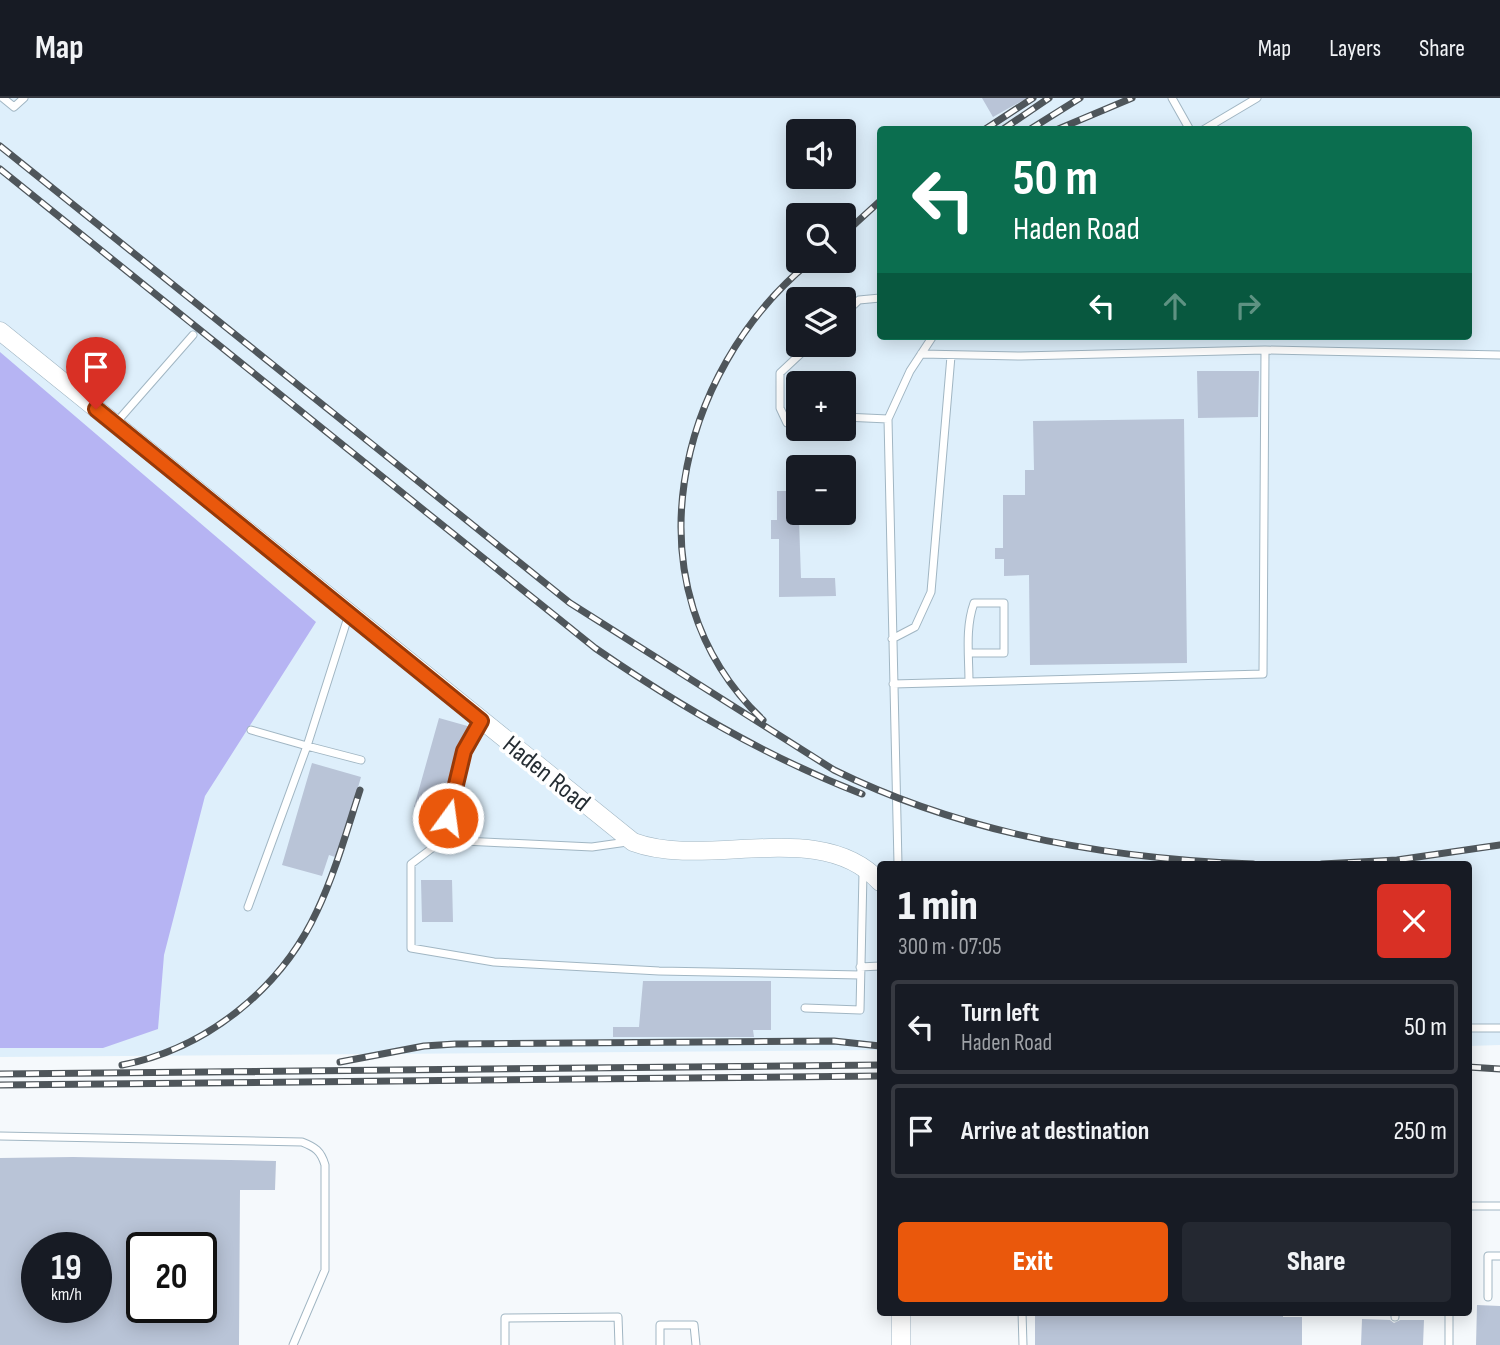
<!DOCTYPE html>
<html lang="en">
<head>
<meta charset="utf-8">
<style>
  body { margin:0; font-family:"Sofia Sans Condensed",sans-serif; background:#242831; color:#f1f3f6; height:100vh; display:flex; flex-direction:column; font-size:26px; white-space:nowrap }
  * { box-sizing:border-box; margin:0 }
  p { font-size:23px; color:#9ea1a6 }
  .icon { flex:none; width:38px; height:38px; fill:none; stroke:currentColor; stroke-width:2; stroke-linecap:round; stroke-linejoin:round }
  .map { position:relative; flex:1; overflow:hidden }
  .details { position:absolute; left:877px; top:763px; width:595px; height:455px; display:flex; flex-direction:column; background:#171b24; border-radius:7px; box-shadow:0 4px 18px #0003 }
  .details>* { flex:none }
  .banner { position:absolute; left:877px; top:28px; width:595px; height:214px; border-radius:7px; box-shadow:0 4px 18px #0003; background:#0b6e4f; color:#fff; overflow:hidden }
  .fabs { position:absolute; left:786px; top:21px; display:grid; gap:14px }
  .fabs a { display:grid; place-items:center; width:70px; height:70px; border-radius:7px; background:#171b24; box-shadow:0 4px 18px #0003; font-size:35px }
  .speed { position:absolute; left:21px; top:1134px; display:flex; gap:14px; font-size:35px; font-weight:700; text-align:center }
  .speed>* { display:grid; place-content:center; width:91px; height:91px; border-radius:50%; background:#171b24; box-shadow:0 4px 18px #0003; line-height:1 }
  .speed small { font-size:18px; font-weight:400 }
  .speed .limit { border:4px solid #111; border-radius:10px; background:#fff; color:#111 }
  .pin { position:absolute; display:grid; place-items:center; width:60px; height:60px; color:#fff; margin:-72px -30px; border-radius:50% 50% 50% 0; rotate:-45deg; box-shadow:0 0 7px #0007 }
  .pin .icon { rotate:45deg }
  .me { position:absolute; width:77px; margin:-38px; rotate:14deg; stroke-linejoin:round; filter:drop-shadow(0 0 5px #0008) }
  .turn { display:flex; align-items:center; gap:24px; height:147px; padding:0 21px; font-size:32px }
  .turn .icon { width:91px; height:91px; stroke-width:2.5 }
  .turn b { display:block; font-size:49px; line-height:60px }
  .lanes { display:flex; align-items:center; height:66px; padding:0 21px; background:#0003; justify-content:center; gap:35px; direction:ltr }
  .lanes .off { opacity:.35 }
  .round { display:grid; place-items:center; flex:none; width:74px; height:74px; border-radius:7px; background:#242831 }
  .overview { display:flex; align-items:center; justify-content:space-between; height:119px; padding:0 21px }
  h1 { font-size:42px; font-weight:800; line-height:52px }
  .action { display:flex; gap:14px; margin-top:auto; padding:14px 21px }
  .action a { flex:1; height:80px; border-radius:7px; background:#ea580c; color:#fff; font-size:28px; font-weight:800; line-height:80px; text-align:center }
  .action a+a { background:#242831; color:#f1f3f6 }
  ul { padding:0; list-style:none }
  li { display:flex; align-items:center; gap:21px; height:94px; margin:0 14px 10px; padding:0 7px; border:4px solid #363941; border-radius:7px }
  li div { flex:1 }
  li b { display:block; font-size:26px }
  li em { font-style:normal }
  header { display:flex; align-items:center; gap:42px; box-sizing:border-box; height:98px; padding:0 35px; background:#171b24; border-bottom:2px solid #363941 }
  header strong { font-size:33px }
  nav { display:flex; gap:38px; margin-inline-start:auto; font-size:24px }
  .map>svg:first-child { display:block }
</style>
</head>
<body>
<header>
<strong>Map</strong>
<nav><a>Map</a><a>Layers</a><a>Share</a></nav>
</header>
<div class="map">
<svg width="1500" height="1247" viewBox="0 0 1500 1247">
  <rect width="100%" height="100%" fill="#f5f9fc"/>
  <path fill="#deeffb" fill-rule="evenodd" d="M0 0H1500V947L1468 948V766H880V952L0 959ZM880 32H1468V238H880ZM798 33H844V79H798ZM798 117H844V163H798ZM798 201H844V247H798ZM798 285H844V331H798ZM798 369H844V415H798Z"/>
  <path fill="#b6b4f3" d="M0 254 316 524 205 698 164 857 158 931 103 950H0Z"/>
  <path fill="#b9c4d7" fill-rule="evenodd" d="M982 0H1027L993 19Z
    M1197 273H1259L1258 319 1198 320Z
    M1184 321 1187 565 1030 567 1029 477 1004 478V461H995V450H1003V397H1025V372H1034L1033 323Z
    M777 393H798L801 480H835L836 498 779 499V441H771V422H777Z
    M439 620 471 629 459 651 443 717 437 716 435 724 415 718 417 710 414 709Z
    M312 665 361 679 338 760 329 757 322 778 282 767Z
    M421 782H452L453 824H422Z
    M643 883H771V932H753L754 939H613V929H639Z
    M73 1059 276 1063 275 1092H240L239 1247H0V1060ZM37 1150H96V1209H37ZM142 1150H201V1209H142Z
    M1477 1207 1500 1208V1247H1476Z
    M1035 1214H1283V1219H1302V1247H1035Z
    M1362 1221 1390 1222 1394 1225 1400 1222H1424L1423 1247H1361Z"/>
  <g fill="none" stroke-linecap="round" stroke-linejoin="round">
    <defs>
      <path id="service" d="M3 0 14 9 24 0
        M1172 0 1190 32
        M1203 32 1257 0
        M844 216 859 202 880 200
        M921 256 1021 258 1265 252 1500 257
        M844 319 888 321
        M798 325H787L780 310V275L810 247
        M115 326 193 237
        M349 516 307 648 361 662
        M892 541 915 529 931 494 951 258
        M969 584 1263 576 1265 252
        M893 586 969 584C969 558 965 530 974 505H1004V555H969
        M443 742 465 653 480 624
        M627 744 592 749 443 742 411 766V850L494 864 659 873 860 877
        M898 766 888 321 910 273 933 238
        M248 809 307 648 251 632
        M860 869 880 868
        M805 910 860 912 863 775
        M1468 930H1500
        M0 1038 302 1044C315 1049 321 1053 325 1067V1172L293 1247
        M1468 1108H1500
        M1488 1199V1158H1500
        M1022 1214 1023 1247
        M1395 1214V1219
        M1449 1214V1247
        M505 1247V1220L618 1219 619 1247
        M660 1247V1227H694L696 1247"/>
      <path id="tertiary" d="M0 233 633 744C708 772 821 719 880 784
        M901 1214V1247"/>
    </defs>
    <use href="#service" stroke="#a1b6c3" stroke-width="9"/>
    <use href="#tertiary" stroke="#a1b6c3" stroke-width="19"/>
    <use href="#service" stroke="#fff" stroke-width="7"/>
    <use href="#tertiary" stroke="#fff" stroke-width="18"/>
    <defs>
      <path id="rail" d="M984 32 1033 0
        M1002 32 1049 0
        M1029 32 1080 0
        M1056 32 1132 0
        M0 48 570 505 834 672C962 735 1111 761 1253 766
        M0 71 595 550C679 608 767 659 862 696
        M844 136 880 103
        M763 622C625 491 675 273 811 163
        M1322 766 1397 762 1500 747
        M340 964 424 948 455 946 834 943 880 948
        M122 967C206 951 281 891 317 813 335 775 347 732 360 692
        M1468 969 1500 971
        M0 976 880 967
        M0 987 880 978"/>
    </defs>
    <use href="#rail" stroke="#4f565b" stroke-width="7"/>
    <use href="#rail" stroke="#fff" stroke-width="4.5" stroke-dasharray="13" stroke-linecap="butt"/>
  </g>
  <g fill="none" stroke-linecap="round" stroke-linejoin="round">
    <defs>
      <path id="route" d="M96 311 481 623 464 653 448 720"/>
    </defs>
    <use href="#route" stroke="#983908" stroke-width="18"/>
    <use href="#route" stroke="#ea580c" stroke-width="12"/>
  </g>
  <g text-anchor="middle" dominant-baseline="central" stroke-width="7" stroke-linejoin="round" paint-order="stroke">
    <g font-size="26" fill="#252d33" stroke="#fff">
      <text transform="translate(546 676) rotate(39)">Haden Road</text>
    </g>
  </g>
</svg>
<div class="fabs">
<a><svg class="icon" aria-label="sound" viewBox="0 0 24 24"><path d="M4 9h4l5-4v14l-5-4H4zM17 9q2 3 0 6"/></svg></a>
<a><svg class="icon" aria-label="search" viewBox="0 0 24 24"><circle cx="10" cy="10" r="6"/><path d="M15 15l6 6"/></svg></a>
<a><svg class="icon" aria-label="layers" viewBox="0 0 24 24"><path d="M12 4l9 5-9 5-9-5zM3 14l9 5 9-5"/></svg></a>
<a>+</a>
<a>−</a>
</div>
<div class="speed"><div>19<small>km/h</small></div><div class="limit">20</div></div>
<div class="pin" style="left:96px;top:311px;background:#d93025"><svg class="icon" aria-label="arrive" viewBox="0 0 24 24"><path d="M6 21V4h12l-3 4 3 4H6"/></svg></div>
<svg class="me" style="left:448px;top:720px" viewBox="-20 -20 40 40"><circle r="17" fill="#ea580c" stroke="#fff" stroke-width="3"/><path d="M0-11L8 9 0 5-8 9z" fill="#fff"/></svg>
<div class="banner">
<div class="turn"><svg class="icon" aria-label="left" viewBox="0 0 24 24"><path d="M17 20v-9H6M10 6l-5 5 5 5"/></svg><div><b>50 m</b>Haden Road</div></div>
<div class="lanes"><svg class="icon" aria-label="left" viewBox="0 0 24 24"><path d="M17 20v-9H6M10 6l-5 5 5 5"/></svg><svg class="icon off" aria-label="ahead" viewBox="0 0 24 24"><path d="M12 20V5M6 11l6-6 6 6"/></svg><svg class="icon off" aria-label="right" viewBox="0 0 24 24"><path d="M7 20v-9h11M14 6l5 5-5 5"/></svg></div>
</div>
<section class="details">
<div class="overview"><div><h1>1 min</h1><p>300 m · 07:05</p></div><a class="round" style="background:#d93025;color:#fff"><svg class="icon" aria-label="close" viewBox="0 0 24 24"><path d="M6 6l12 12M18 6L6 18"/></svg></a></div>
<ul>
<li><svg class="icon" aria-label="left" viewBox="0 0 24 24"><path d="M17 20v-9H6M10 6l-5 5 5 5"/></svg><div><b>Turn left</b><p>Haden Road</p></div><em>50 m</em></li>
<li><svg class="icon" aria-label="arrive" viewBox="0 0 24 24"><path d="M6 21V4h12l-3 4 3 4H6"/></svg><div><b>Arrive at destination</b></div><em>250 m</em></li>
</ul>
<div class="action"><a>Exit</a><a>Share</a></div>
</section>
</div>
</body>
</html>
